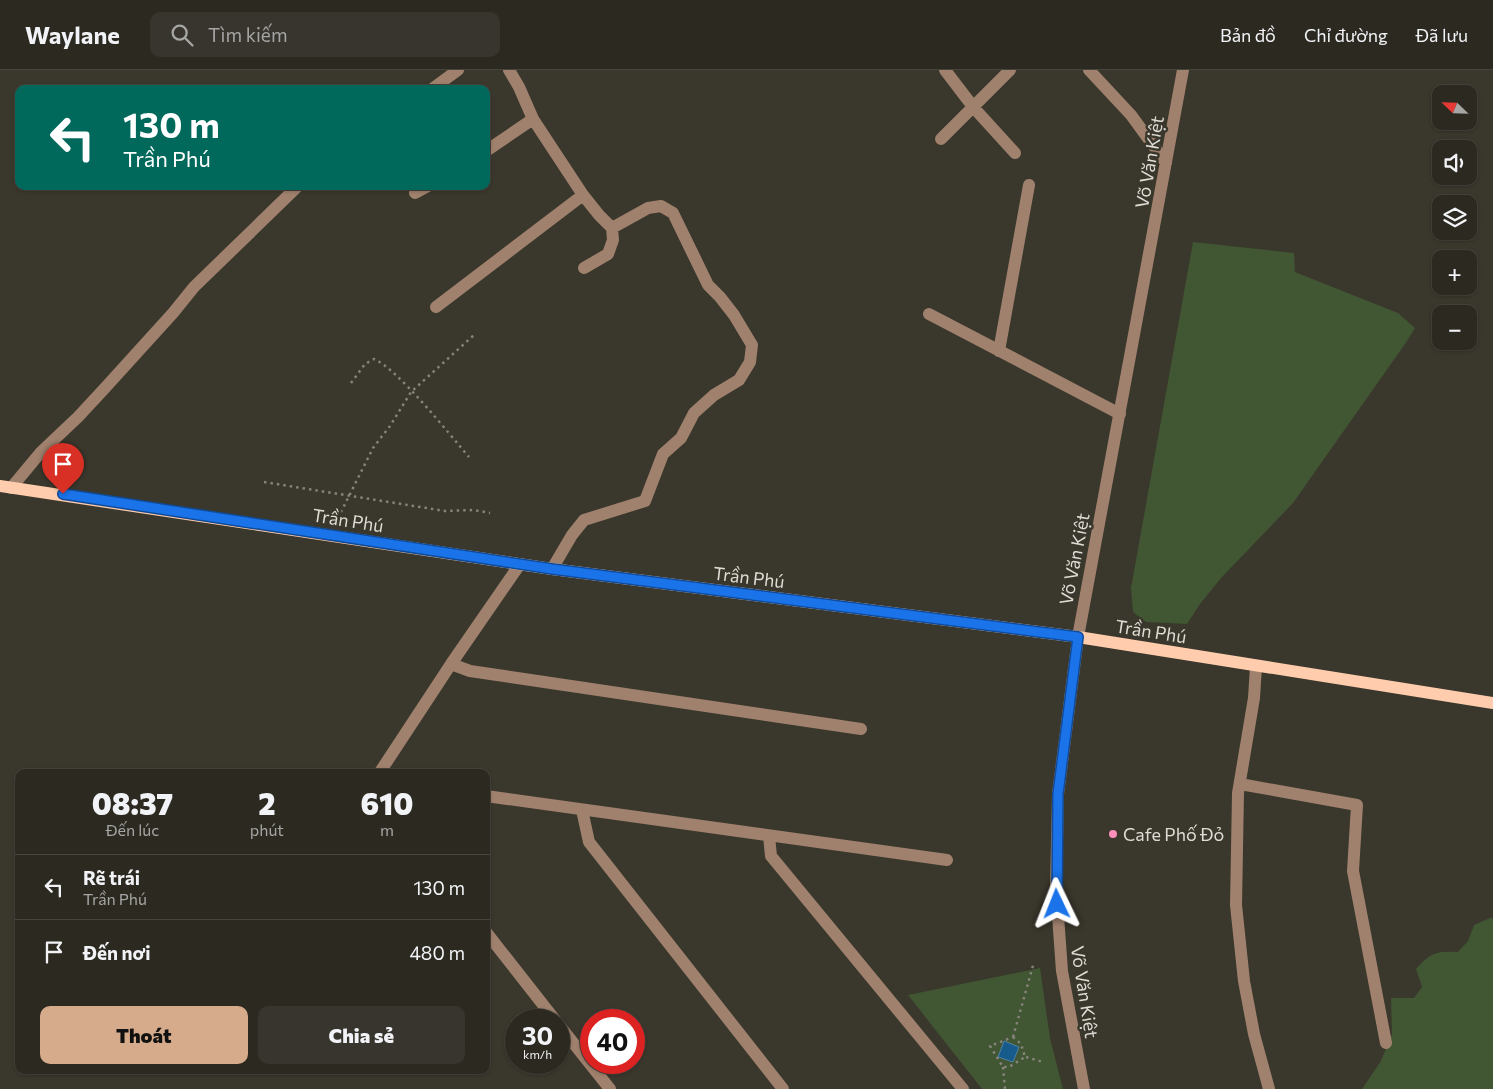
<!DOCTYPE html>
<html lang="vi">
<head>
<meta charset="utf-8">
<style>
  body { margin:0; font-family:Commissioner,sans-serif; background:#38352e; color:#f1f3f6; height:100vh; display:flex; flex-direction:column; font-size:19px; white-space:nowrap }
  * { box-sizing:border-box; margin:0 }
  p { font-size:16px; color:#a6a6a5 }
  .icon { flex:none; width:28px; height:28px; fill:none; stroke:currentColor; stroke-width:2; stroke-linecap:round; stroke-linejoin:round }
  .map { position:relative; flex:1; overflow:hidden }
  .panel { position:absolute; left:15px; top:699px; width:475px; height:305px; display:flex; flex-direction:column; background:#2c2921; border-radius:10px; box-shadow:0 1px 4px #0004,0 0 0 1px #48453f }
  .panel>* { flex:none }
  .guide { position:absolute; left:15px; top:15px; width:475px; height:105px; border-radius:10px; box-shadow:0 1px 4px #0004,0 0 0 1px #48453f; background:#00695c; color:#fff; overflow:hidden }
  .needle { width:32px; rotate:293deg }
  .buttons { position:absolute; left:1432px; top:15px; display:grid; gap:10px }
  .buttons a { display:grid; place-items:center; width:45px; height:45px; border-radius:10px; background:#2c2921; box-shadow:0 1px 4px #0004,0 0 0 1px #48453f; font-size:25px }
  .speed { position:absolute; left:505px; top:939px; display:flex; gap:10px; font-size:25px; font-weight:700; text-align:center }
  .speed>* { display:grid; place-content:center; width:65px; height:65px; border-radius:50%; background:#2c2921; box-shadow:0 1px 4px #0004,0 0 0 1px #48453f; line-height:1 }
  .speed small { font-size:12px; font-weight:400 }
  .speed .limit { border:8px solid #d22; background:#fff; color:#111 }
  .pin { position:absolute; display:grid; place-items:center; width:42px; height:42px; color:#fff; margin:-51px -21px; border-radius:50% 50% 50% 0; rotate:-45deg; box-shadow:0 0 5px #0007 }
  .pin .icon { rotate:45deg }
  .me { position:absolute; width:55px; margin:-28px; rotate:358deg; stroke-linejoin:round; filter:drop-shadow(0 0 4px #0008) }
  .turn { display:flex; align-items:center; gap:18px; height:105px; padding:0 25px; font-size:22px }
  .turn .icon { width:65px; height:65px; stroke-width:2.5 }
  .turn b { display:block; font-size:35px; line-height:42px }
  .eta { display:flex; justify-content:space-evenly; align-items:center; height:85px; text-align:center }
  .eta b { font-size:30px; font-weight:800; line-height:35px }
  .cta { display:flex; gap:10px; margin-top:auto; padding:10px 25px }
  .cta a { flex:1; height:58px; border-radius:10px; background:#d6ab8b; color:#111; font-size:20px; font-weight:800; line-height:58px; text-align:center }
  .cta a+a { background:#38352e; color:#f1f3f6 }
  ul { padding:0; list-style:none }
  li { display:flex; align-items:center; gap:15px; height:65px; padding:0 25px; border-top:1px solid #48453f }
  li div { flex:1 }
  li b { display:block; font-size:19px }
  li em { font-style:normal }
  header { display:flex; align-items:center; gap:30px; box-sizing:border-box; height:70px; padding:0 25px; background:#2c2921; border-bottom:1px solid #48453f }
  header strong { font-size:24px }
  nav { display:flex; gap:28px; margin-inline-start:auto; font-size:18px }
  .search { width:350px; height:45px; background:#38352e; display:flex; align-items:center; gap:12px; box-sizing:border-box; padding:0 18px; border-radius:10px; color:#a6a6a5; font-size:19px }
  .map>svg:first-child { display:block }
</style>
</head>
<body>
<header>
<strong>Waylane</strong>
<div class="search"><svg class="icon" aria-label="search" viewBox="0 0 24 24"><circle cx="10" cy="10" r="6"/><path d="M15 15l6 6"/></svg>Tìm kiếm</div>
<nav><a>Bản đồ</a><a>Chỉ đường</a><a>Đã lưu</a></nav>
</header>
<div class="map">
<svg width="1493" height="1019" viewBox="0 0 1493 1019">
  <rect width="100%" height="100%" fill="#3a372c"/>
  <path fill="#415632" d="M1193 172 1294 183 1295 202 1398 243 1415 258 1405 274 1293 433 1222 507 1200 534 1187 554 1146 552 1133 542 1131 518Z
    M1490 848H1493V1019H1362L1381 991 1392 964 1391 928H1414L1422 917 1416 899C1431 882 1437 881 1458 882L1468 871 1474 855Z
    M1040 898 1050 968 1063 1019H982L908 925Z"/>
  <path fill="#175a8c" stroke="#5381a2" d="M1004 971 1019 977 1013 992 998 987Z"/>
  <g fill="none" stroke-linecap="round" stroke-linejoin="round">
    <path stroke="#85837a" stroke-width="2.5" stroke-dasharray="2.5 4" stroke-linecap="butt" d="M351 313 365 294 374 289C398 299 449 364 469 387
      M264 412 445 441 474 440 490 443
      M335 454 373 378 390 356 411 322 474 265
      M1013 967 1021 974 1025 987 1009 997H1003L990 976Z
      M1013 967 1034 892
      M1026 987 1043 992
      M1003 997 1005 1019"/>
    <path stroke="#9f816d" stroke-width="12" d="M509 0 519 17 533 49 583 125 599 145 612 158 613 170 608 184 584 198
      M945 0 974 38 1015 83
      M1089 0 1131 45 1166 93
      M432 19 458 0
      M941 69 1010 0
      M486 81 533 49
      M415 123 428 116
      M436 237 583 125
      M929 244 1120 344
      M999 281 1029 115
      M11 418 41 382 78 347 104 319 173 243 194 217 298 116
      M552 499 572 465 584 450 645 431 663 384 681 368 694 343 714 325 739 310 750 292 752 275 734 245 720 227 708 215 673 143 661 136 648 138 612 158
      M451 594 470 601 861 659
      M1256 596 1254 628 1238 723 1236 835 1244 911 1254 964 1269 1019
      M380 702 451 594 520 494
      M1240 714 1357 735 1353 801 1386 973
      M486 726 947 790
      M582 740 589 772 783 1019
      M769 766 771 786 963 1019
      M486 862 555 950
      M559 955 610 1019
      M1084 1019 1062 901 1056 818 1058 724 1078 567 1183 0"/>
    <path stroke="#ffcdad" stroke-width="12" d="M0 416 552 499 1078 567 1493 633"/>
  </g>
  <g fill="none" stroke-linecap="round" stroke-linejoin="round">
    <defs>
      <path id="route" d="M63 424 552 499 1078 567 1058 724 1057 834"/>
    </defs>
    <use href="#route" stroke="#114b97" stroke-width="12"/>
    <use href="#route" stroke="#1a73e8" stroke-width="9"/>
  </g>
  <circle fill="#fe8ebb" stroke="#3a372c" stroke-width="2" cx="1113" cy="764" r="5"/>
  <g text-anchor="middle" dominant-baseline="central" stroke-width="5" stroke-linejoin="round" paint-order="stroke">
    <g font-size="18" fill="#dedcd5" stroke="#3a372c">
      <text transform="translate(1149 92) rotate(-80)">Võ Văn Kiệt</text>
      <text transform="translate(348 450) rotate(9)">Trần Phú</text>
      <text transform="translate(1074 489) rotate(-79)">Võ Văn Kiệt</text>
      <text transform="translate(749 507) rotate(7)">Trần Phú</text>
      <text transform="translate(1151 561) rotate(9)">Trần Phú</text>
      <text transform="translate(1085 922) rotate(81)">Võ Văn Kiệt</text>
    </g>
    <g font-size="18" fill="#dedcd5" stroke="#3a372c" text-anchor="start">
      <text x="1123" y="764">Cafe Phố Đỏ</text>
    </g>
  </g>
</svg>
<div class="buttons">
<a><svg class="needle" viewBox="-14 -14 28 28"><path d="M0-13l5 13h-10z" fill="#e53935"/><path d="M0 13l5-13h-10z" fill="#a6a6a5"/></svg></a>
<a><svg class="icon" aria-label="sound" viewBox="0 0 24 24"><path d="M4 9h4l5-4v14l-5-4H4zM17 9q2 3 0 6"/></svg></a>
<a><svg class="icon" aria-label="layers" viewBox="0 0 24 24"><path d="M12 4l9 5-9 5-9-5zM3 14l9 5 9-5"/></svg></a>
<a>+</a>
<a>−</a>
</div>
<div class="speed"><div>30<small>km/h</small></div><div class="limit">40</div></div>
<div class="pin" style="left:63px;top:424px;background:#d93025"><svg class="icon" aria-label="arrive" viewBox="0 0 24 24"><path d="M6 21V4h12l-3 4 3 4H6"/></svg></div>
<svg class="me" style="left:1057px;top:834px" viewBox="-20 -20 40 40"><path d="M0-17L14 15 0 8-14 15z" fill="#1a73e8" stroke="#fff" stroke-width="4"/></svg>
<div class="guide">
<div class="turn"><svg class="icon" aria-label="left" viewBox="0 0 24 24"><path d="M17 20v-9H6M10 6l-5 5 5 5"/></svg><div><b>130 m</b>Trần Phú</div></div>
</div>
<section class="panel">
<div class="eta">
<div><b>08:37</b><p>Đến lúc</p></div>
<div><b>2</b><p>phút</p></div>
<div><b>610</b><p>m</p></div>
</div>
<ul>
<li><svg class="icon" aria-label="left" viewBox="0 0 24 24"><path d="M17 20v-9H6M10 6l-5 5 5 5"/></svg><div><b>Rẽ trái</b><p>Trần Phú</p></div><em>130 m</em></li>
<li><svg class="icon" aria-label="arrive" viewBox="0 0 24 24"><path d="M6 21V4h12l-3 4 3 4H6"/></svg><div><b>Đến nơi</b></div><em>480 m</em></li>
</ul>
<div class="cta"><a>Thoát</a><a>Chia sẻ</a></div>
</section>
</div>
</body>
</html>
